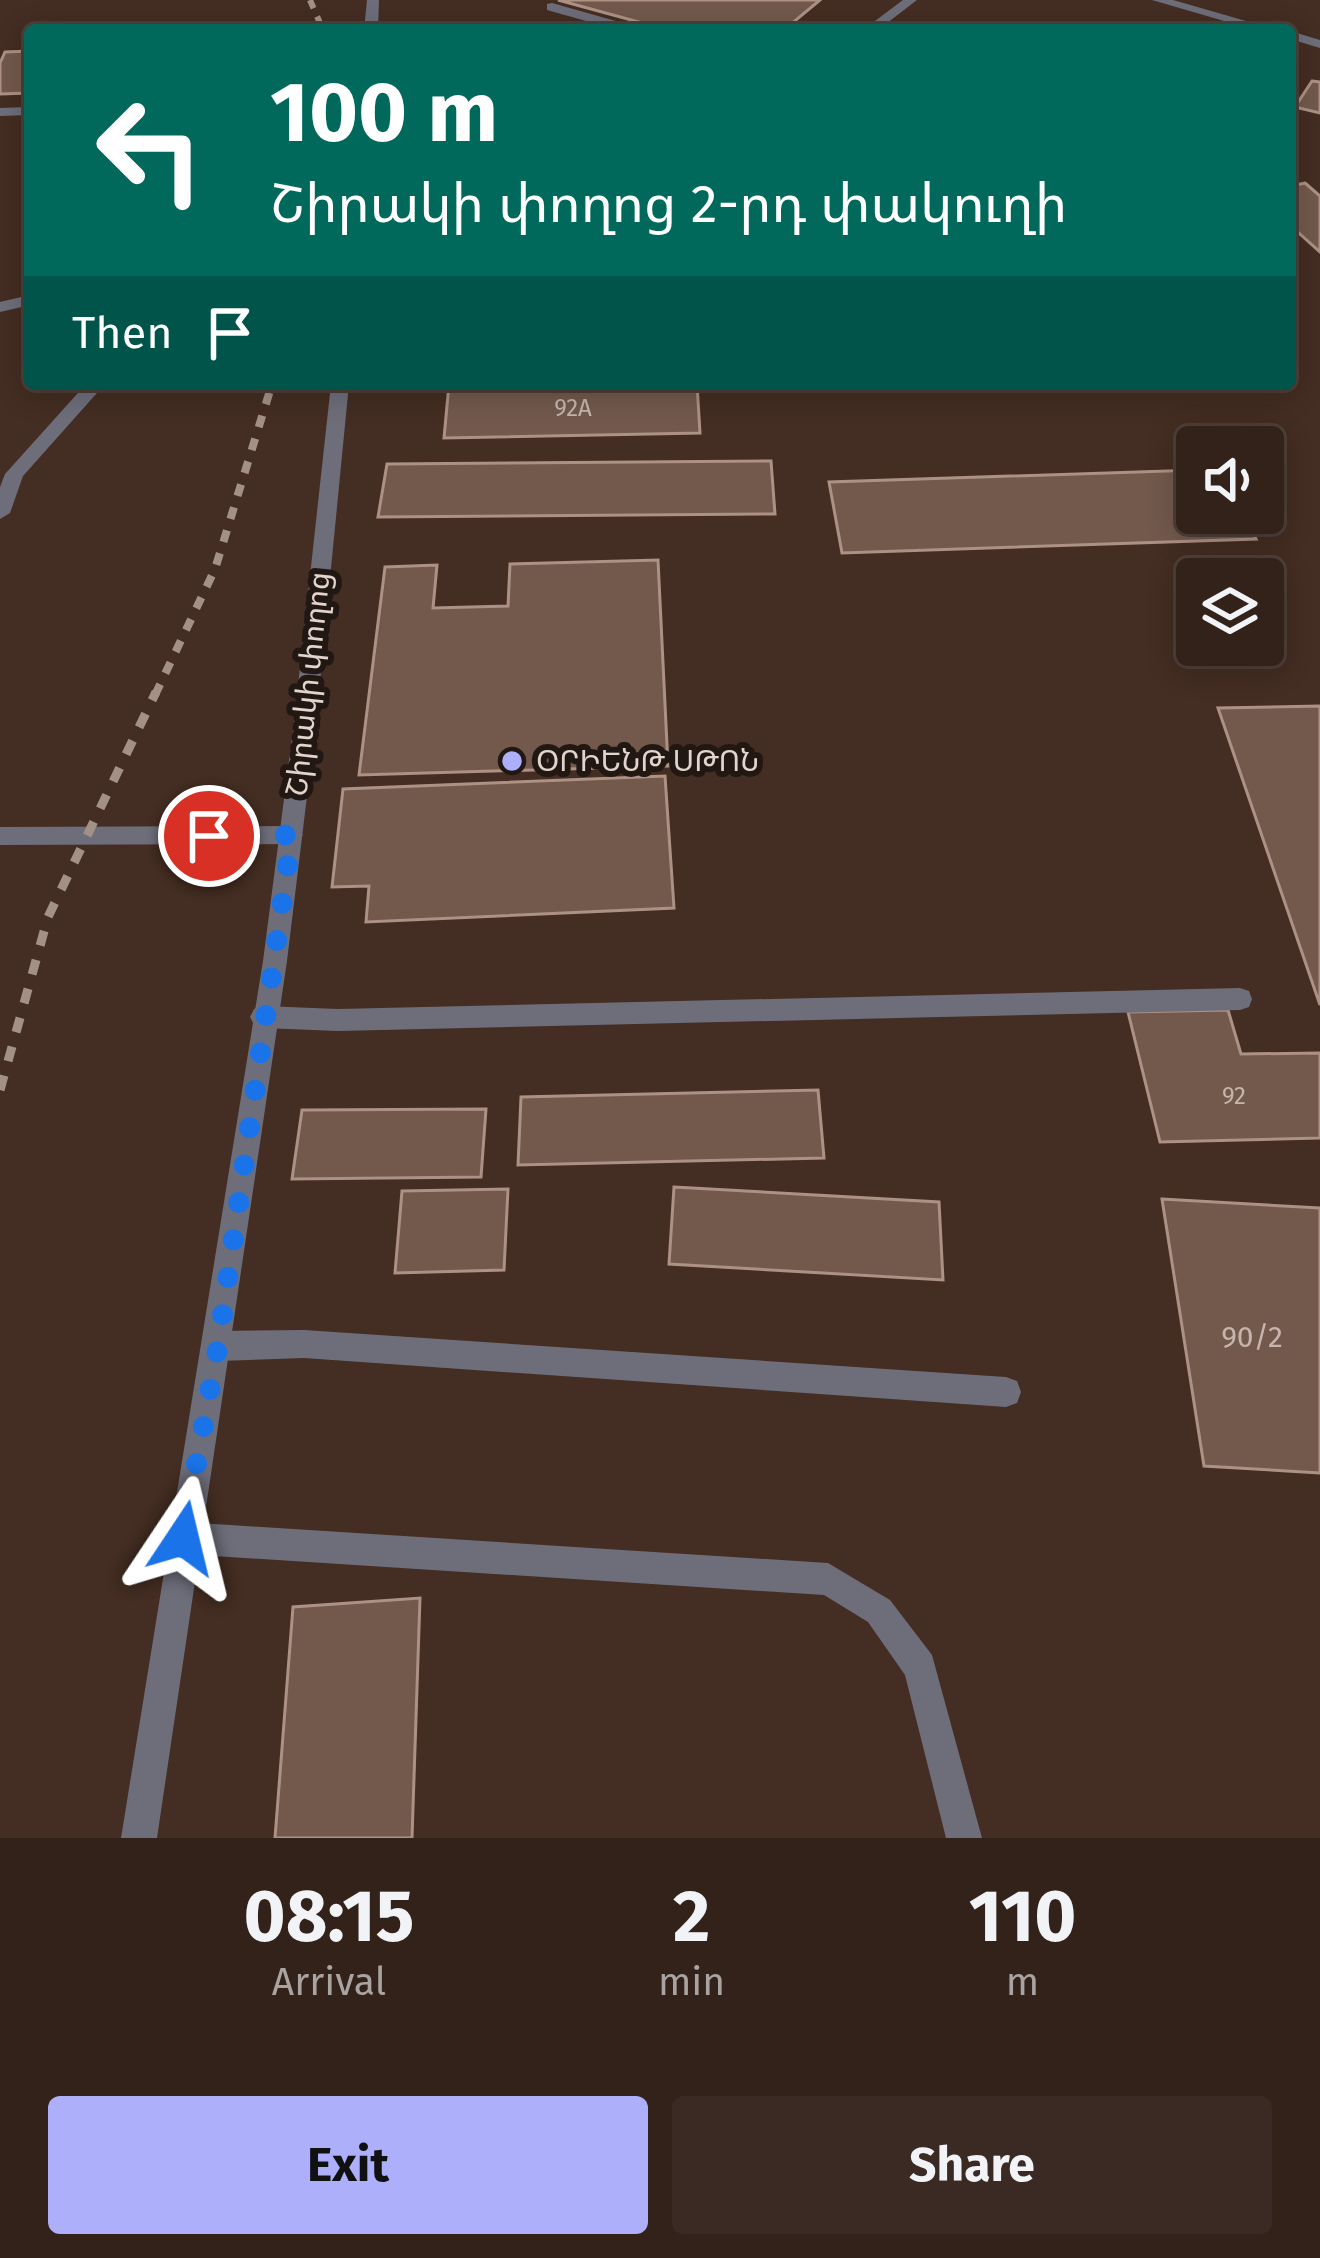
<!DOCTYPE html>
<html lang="en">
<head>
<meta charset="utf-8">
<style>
  body { margin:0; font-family:"Fira Sans","Noto Sans Armenian",sans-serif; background:#3b2a23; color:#f1f3f6; height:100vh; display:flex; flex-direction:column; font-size:45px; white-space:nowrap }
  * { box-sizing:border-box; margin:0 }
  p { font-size:39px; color:#a9a4a2 }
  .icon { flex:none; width:66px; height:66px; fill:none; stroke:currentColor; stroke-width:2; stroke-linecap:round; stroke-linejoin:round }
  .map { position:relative; height:1838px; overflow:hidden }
  .side { display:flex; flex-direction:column; background:#33221a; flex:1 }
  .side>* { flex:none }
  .guide { position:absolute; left:24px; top:24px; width:1272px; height:366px; border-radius:12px; box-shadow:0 6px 30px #0003,0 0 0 3px #4e3f39; background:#00695c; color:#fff; overflow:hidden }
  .controls { position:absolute; left:1176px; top:426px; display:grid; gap:24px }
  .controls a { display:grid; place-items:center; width:108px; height:108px; border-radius:12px; background:#33221a; box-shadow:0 6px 30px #0003,0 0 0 3px #4e3f39; font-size:60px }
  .pin { position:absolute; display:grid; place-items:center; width:102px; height:102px; color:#fff; margin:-51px; border:6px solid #fff; border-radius:50%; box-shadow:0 3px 12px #0007 }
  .me { position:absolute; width:132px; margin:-66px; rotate:10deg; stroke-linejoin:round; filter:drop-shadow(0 0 9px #0008) }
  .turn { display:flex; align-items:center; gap:42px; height:252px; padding:0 48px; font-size:54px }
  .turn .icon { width:156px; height:156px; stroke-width:2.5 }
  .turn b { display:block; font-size:84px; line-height:102px }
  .then { display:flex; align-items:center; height:114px; padding:0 48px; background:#0003; gap:24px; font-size:45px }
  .eta { display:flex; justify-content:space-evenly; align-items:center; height:204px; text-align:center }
  .eta b { font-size:72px; font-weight:700; line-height:84px }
  .primary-button { display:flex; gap:24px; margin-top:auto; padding:24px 48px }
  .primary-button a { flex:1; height:138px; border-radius:12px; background:#adaffb; color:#111; font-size:48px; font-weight:700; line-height:138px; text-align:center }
  .primary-button a+a { background:#3b2a23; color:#f1f3f6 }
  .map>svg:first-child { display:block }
</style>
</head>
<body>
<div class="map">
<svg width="1320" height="1838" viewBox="0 0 1320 1838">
  <rect width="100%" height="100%" fill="#442d22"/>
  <path fill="#72594c" stroke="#ad9184" stroke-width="3" d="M558 0H820L784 30H668Z
    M30 51V93L0 94V63L5 52Z
    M1312 81 1320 82V113L1295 107Z
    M1305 183 1320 196V252L1290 225V186Z
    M449 384H697L700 433 444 438Z
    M771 461 775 514 378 517 387 464Z
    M1197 470V513H1244L1256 539 842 553 829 482Z
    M658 560 668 766 359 775 385 567 437 565 433 608 508 606 510 564Z
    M1320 706V1005L1218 708Z
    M665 776 674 908 366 922 369 886 332 887 343 789Z
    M1228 1010 1241 1054 1320 1053V1138L1160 1142 1128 1012Z
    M818 1090 824 1158 518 1165 521 1097Z
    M486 1109 481 1177 292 1179 302 1110Z
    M674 1187 939 1202 943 1280 669 1264Z
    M508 1189 504 1270 395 1273 402 1191Z
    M1162 1199 1320 1208V1473L1204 1466Z
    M420 1598 412 1838H275L293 1607Z"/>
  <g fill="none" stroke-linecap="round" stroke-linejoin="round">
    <path fill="#6d6e7a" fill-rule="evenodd" d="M903 0H917L878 30H863Z
      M552 3 637 27 639 30H618L547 10V4Z
      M30 107V115L0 116V108Z
      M30 295V305L0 312V302Z
      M86 384H105L23 476 10 513 0 519V487L5 474Z
      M1240 988 1249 991 1252 999 1249 1007 1240 1010 338 1031 263 1028 254 1025 250 1017 254 1009 263 1006 338 1009Z
      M304 1330 1006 1377 1017 1381 1021 1392 1017 1403 1006 1407 304 1358 218 1361 208 1356 203 1346 208 1336 218 1331Z
      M183 1522 828 1563 890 1600 932 1655 982 1838H946L905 1675 868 1622 824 1595 183 1554 172 1549 167 1538 172 1527Z"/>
    <path fill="#6d6e7a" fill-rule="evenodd" d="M292 826 303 835 292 844 0 845V827Z"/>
    <path fill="#6d6e7a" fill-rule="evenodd" d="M367 0H379L378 30H364Z
      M1152 0H1173L1277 30H1255Z
      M1290 31 1320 40V48L1290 39Z
      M331 384H349L316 722 287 961 157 1838H121L263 961 294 722Z"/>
    <path stroke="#a39188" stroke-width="6" stroke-dasharray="9 9" stroke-linecap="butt" d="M310 0 323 30"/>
    <path stroke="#a39188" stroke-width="8" stroke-dasharray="12 12" stroke-linecap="butt" d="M155 695 215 569 272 384"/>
    <path stroke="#a39188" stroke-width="9" stroke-dasharray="15 15" stroke-linecap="butt" d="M0 1090 48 917 156 692"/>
  </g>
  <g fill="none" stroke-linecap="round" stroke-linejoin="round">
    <path stroke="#1a73e8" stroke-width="21" stroke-dasharray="0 37.8" d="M183 1538 218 1346 292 835 209 836"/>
  </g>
  <circle fill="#adaffb" stroke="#221813" stroke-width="4.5" cx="512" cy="761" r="12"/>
  <g text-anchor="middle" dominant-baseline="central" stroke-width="12" stroke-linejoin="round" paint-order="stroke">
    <g font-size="24" fill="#c7b5ad">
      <text x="573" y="408">92A</text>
      <text x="1234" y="1096">92</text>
    </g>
    <g font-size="30" fill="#e3d4cd" stroke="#221813">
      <text transform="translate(308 684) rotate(-84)">Շիրակի փողոց</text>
    </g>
    <g font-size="30" fill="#e3d4cd" stroke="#221813" text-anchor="start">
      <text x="536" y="761">ՕՐԻԵՆԹ ՍԹՈՆ</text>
    </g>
    <g font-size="30" fill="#c7b5ad">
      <text x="1252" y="1337">90/2</text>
    </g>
  </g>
</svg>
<div class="controls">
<a><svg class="icon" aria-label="sound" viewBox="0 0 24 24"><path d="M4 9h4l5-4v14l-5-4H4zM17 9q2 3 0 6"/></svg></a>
<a><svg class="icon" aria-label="layers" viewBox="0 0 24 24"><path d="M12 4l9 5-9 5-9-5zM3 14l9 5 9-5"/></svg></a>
</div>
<div class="pin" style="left:209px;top:836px;background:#d93025"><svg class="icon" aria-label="arrive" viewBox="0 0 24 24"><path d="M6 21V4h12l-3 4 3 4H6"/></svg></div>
<svg class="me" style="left:183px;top:1538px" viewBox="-20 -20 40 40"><path d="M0-17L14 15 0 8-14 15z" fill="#1a73e8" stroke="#fff" stroke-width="4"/></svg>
<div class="guide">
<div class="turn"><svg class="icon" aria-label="left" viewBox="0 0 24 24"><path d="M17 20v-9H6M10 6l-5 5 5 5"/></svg><div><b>100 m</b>Շիրակի փողոց 2-րդ փակուղի</div></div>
<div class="then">Then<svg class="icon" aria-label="arrive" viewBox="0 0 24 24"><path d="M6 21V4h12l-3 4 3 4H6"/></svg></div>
</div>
</div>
<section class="side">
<div class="eta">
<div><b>08:15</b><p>Arrival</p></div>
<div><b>2</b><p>min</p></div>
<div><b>110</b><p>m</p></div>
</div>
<div class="primary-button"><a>Exit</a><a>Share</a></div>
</section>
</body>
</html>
